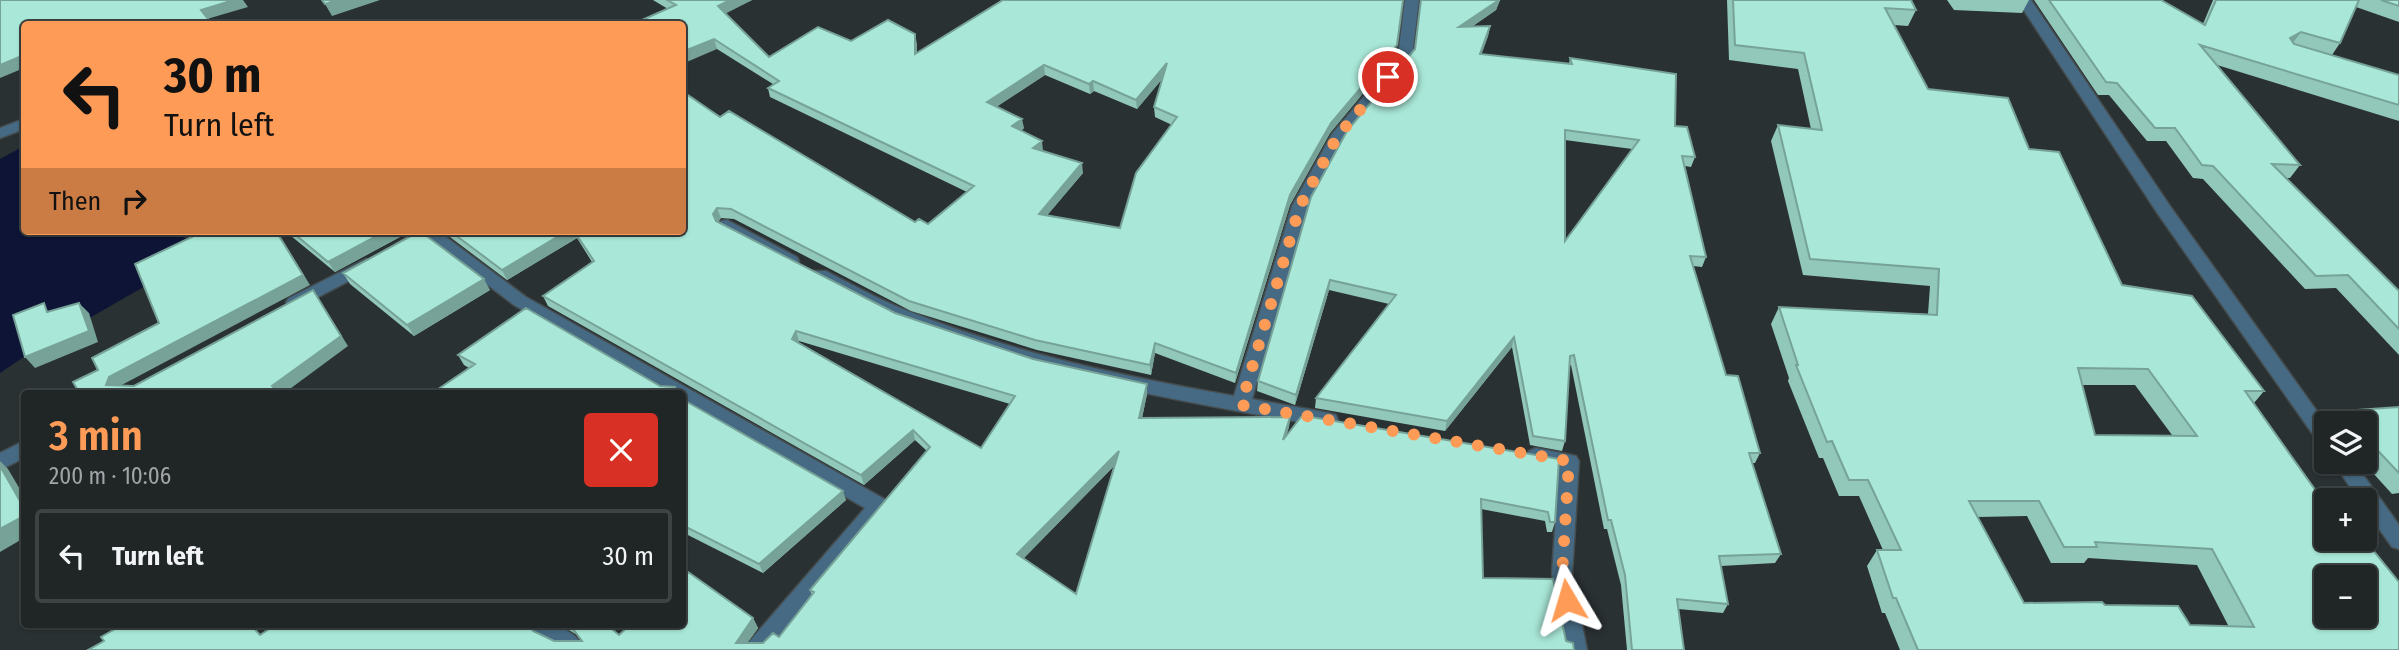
<!DOCTYPE html>
<html lang="en">
<head>
<meta charset="utf-8">
<style>
  body { margin:0; font-family:"Fira Sans Condensed",sans-serif; background:#2d3132; color:#f1f3f6; height:100vh; display:flex; flex-direction:column; font-size:26px; white-space:nowrap }
  * { box-sizing:border-box; margin:0 }
  p { font-size:23px; color:#a2a5a7 }
  .icon { flex:none; width:38px; height:38px; fill:none; stroke:currentColor; stroke-width:2; stroke-linecap:round; stroke-linejoin:round }
  .map { position:relative; flex:1; overflow:hidden }
  .panel { position:absolute; left:21px; top:390px; width:665px; height:238px; display:flex; flex-direction:column; background:#202526; border-radius:7px; box-shadow:0 2px 5px #0004,0 0 0 2px #3d4243 }
  .panel>* { flex:none }
  .guide { position:absolute; left:21px; top:21px; width:665px; height:214px; border-radius:7px; box-shadow:0 2px 5px #0004,0 0 0 2px #3d4243; background:#fe9c57; color:#111; overflow:hidden }
  .controls { position:absolute; left:2314px; top:411px; display:grid; gap:14px }
  .controls a { display:grid; place-items:center; width:63px; height:63px; border-radius:7px; background:#202526; box-shadow:0 2px 5px #0004,0 0 0 2px #3d4243; font-size:35px }
  .pin { position:absolute; display:grid; place-items:center; width:60px; height:60px; color:#fff; margin:-30px; border:4px solid #fff; border-radius:50%; box-shadow:0 2px 7px #0007 }
  .me { position:absolute; width:77px; margin:-38px; rotate:353deg; stroke-linejoin:round; filter:drop-shadow(0 0 5px #0008) }
  .turn { display:flex; align-items:center; gap:24px; height:147px; padding:0 28px; font-size:32px }
  .turn .icon { width:91px; height:91px; stroke-width:2.5 }
  .turn b { display:block; font-size:49px; line-height:60px }
  .then { display:flex; align-items:center; height:66px; padding:0 28px; background:#0003; gap:14px; font-size:26px }
  .round { display:grid; place-items:center; flex:none; width:74px; height:74px; border-radius:7px; background:#2d3132 }
  .summary { display:flex; align-items:center; justify-content:space-between; height:119px; padding:0 28px }
  h1 { font-size:42px; font-weight:600; line-height:52px; color:#fe9c57 }
  ul { padding:0; list-style:none }
  li { display:flex; align-items:center; gap:21px; height:94px; margin:0 14px 10px; padding:0 14px; border:4px solid #3d4243; border-radius:7px }
  li div { flex:1 }
  li b { display:block; font-size:26px }
  li em { font-style:normal }
  .map>svg:first-child { display:block }
</style>
</head>
<body>
<div class="map">
<svg width="2399" height="650" viewBox="0 0 2399 650">
  <rect width="100%" height="100%" fill="#2a3133"/>
  <path fill="#0d1436" d="M24 146V231H174L206 251 34 350 0 373V159Z"/>
  <g fill="none" stroke-linecap="round" stroke-linejoin="round">
    <defs>
      <path id="minor" d="M1405 0H1419L1412 57 1344 139 1308 206 1252 399 1329 413 1336 415 1338 420 1336 425 1329 427C1181 402 1030 375 890 318 864 307 839 292 814 279L812 275 814 271H826C851 284 876 298 903 309 1009 352 1122 376 1234 396L1292 206 1332 134 1398 56Z
        M24 119V129L0 138V128Z
        M727 220 797 257 799 261 797 265H785L721 229 719 225 721 221Z
        M417 231H438L526 297 886 500 889 506 886 512 767 650H742L865 508 682 403V394H666L514 305 427 239 409 249H397L395 245Z
        M366 259 372 261 374 265 372 269 301 306H289L286 302 289 298Z
        M24 441V458L0 470V453Z
        M1536 448 1576 456 1579 461 1572 575 1587 650H1565L1552 575 1559 467 1529 461 1526 456 1529 451Z
        M531 625C553 624 575 628 585 650 563 650 542 647 531 625Z"/>
      <path id="tertiary" d="M2017 0H2031L2170 206 2326 424V445L2319 443 2158 214Z
        M2333 462H2354L2399 525V549L2392 547 2364 508V500H2359Z"/>
    </defs>
    <use href="#minor" stroke="#454c4e" stroke-width="3"/>
    <use href="#tertiary" stroke="#454c4e" stroke-width="3"/>
    <use href="#minor" fill="#466a83" fill-rule="evenodd"/>
    <use href="#tertiary" fill="#466a83" fill-rule="evenodd"/>
  </g>
  <path fill="#91c8ba" fill-rule="evenodd" d="M653 0H752L725 13 769 57 851 41 917 44V53L1002 0H1001H1403L1395 55 1330 133 1290 205 1235 383 1155 353 1151 375 1037 350 911 311 734 219 721 218 718 222 895 313 1033 359 1147 394 1142 418 1290 417 1289 427 1286 436 1559 459 1555 522 1552 532H1547L1545 521 1481 509 1483 578 1566 641 88 650 261 635 530 625 534 632 554 641H582L577 635 564 627 546 625H607L619 635 753 618 758 628 747 643H763L779 637 812 595 810 590 927 451 915 440 864 485 548 306 543 296 592 262 577 238 507 280 442 231H682L720 117 915 222 928 224 967 192 770 97 768 88 773 84 717 49 668 9ZM1045 75 1090 94 1094 91 1137 109 1163 78 1154 107 1155 117 1172 125 1120 228 1047 215 1083 173 1043 151 1021 131 1024 128 997 106ZM799 341 1010 404 981 448 798 342ZM1114 466 1076 594 1024 558Z
    M1421 0H1500L1496 10 1473 26H1490L1488 36 1481 55 1569 64 1570 58 1675 126 1695 157 1691 167 1685 166 1706 257 1702 267 1693 266 1726 375 1760 453 1755 463H1752L1781 554 1775 563 1721 566 1728 604 1723 613 1678 609 1684 650H1627L1621 585 1607 529H1604L1571 365 1569 366 1565 441 1562 451 1530 445 1512 347 1445 431 1315 408 1316 398 1389 304 1329 290 1295 405 1257 391 1258 381 1415 49ZM1565 140 1632 149 1565 241Z
    M1727 0H1911L1916 10 1908 26 1894 25 1928 89 2029 149 2122 285 2264 391 2254 403 2399 650H1900L1885 613H1882L1867 566 1877 550H1883L1859 496H1839L1823 458H1819L1788 381 1789 378 1771 324 1779 307 1928 314 1930 286 1803 275 1771 141 1778 125 1811 129 1798 69 1729 60ZM2082 385H2135L2172 435H2095ZM2027 516 2051 563H2084L2088 558 2197 565 2229 627 2190 625 2105 605 2024 603 1977 517Z
    M1947 0H2029L2022 13 1954 10Z
    M2034 0H2161L2203 24 2213 0H2399V22L2356 7 2340 43 2332 55 2399 75V121L2217 65 2300 165 2290 178H2286L2399 291V355L2336 288 2305 289 2203 179 2193 178 2166 141H2147L2109 95H2098Z
    M285 231H411L335 272Z
    M343 273 490 290 414 336 350 284Z
    M458 355 660 386 469 368 464 365Z
    M682 399 846 500 763 573 682 532Z
    M2399 407V493L2392 494 2363 462H2364V424H2329L2341 411Z"/>
  <path fill="#76a297" d="M234 0H243L248 7 207 19 201 10Z
    M337 0H380L332 16 325 4Z
    M730 0H752L721 16 718 6Z
    M1403 0 1395 55 1330 133 1290 205 1235 383 1236 373 1290 195 1331 123Z
    M1499 0H1500L1496 10 1458 36 1459 27Z
    M1490 26 1488 36 1478 64 1480 54Z
    M2301 32 2292 44 2290 38Z
    M915 34 917 44V64L915 54Z
    M714 39 717 49 682 64V52Z
    M24 55V68L0 78V65Z
    M1167 63V73L1137 109 1136 100Z
    M1044 65 1045 75 989 112 987 102Z
    M1093 81 1094 91 1090 94 1089 84Z
    M1022 119 1024 128 1013 136 1012 126Z
    M1042 141 1043 151 1033 148Z
    M1082 163 1083 173 1040 224 1039 214Z
    M717 208 721 218 717 224 713 214Z
    M277 231 310 285 118 387 106 385 109 377Z
    M386 231H411L335 272 328 262Z
    M567 231H573L577 238 507 280 502 270Z
    M484 279 490 290 414 336 407 325Z
    M1330 280 1329 290 1295 405 1296 395Z
    M313 290 348 346 283 394H277L272 386Z
    M79 303 89 313 98 342 35 368 25 357Z
    M796 331 799 341 796 349 792 339Z
    M1514 337 1512 347 1445 431 1447 421Z
    M1155 343V353L1151 375 1150 365Z
    M1147 384V394L1140 428 1139 418Z
    M1290 417 1289 427 1282 450 1283 440Z
    M913 430 915 440 864 485 861 475Z
    M1119 451V461L1019 563 1017 554Z
    M0 461 8 469 24 496V508L0 466Z
    M843 491 846 500 763 573 759 564Z
    M24 516V538L0 552V529Z
    M753 618 758 628 742 650 736 643Z"/>
  <path fill="#a9e8d8" stroke="#76a297" stroke-width="2" fill-rule="evenodd" d="M0 0H234L201 10 212 24H24V55L0 65Z
    M322 0H337L325 4Z
    M667 0H730L718 6 769 57 818 27 851 41 888 20 915 34V54L1003 0H1403L1397 45 1331 123 1290 195 1236 373 1155 343 1150 365 1035 340 909 301 731 209 717 208 713 214 716 221 895 313 1033 359 1147 384 1139 418 1290 417 1283 440 1301 417H1311L1559 459 1555 522H1550L1548 512 1481 499 1483 578 1553 579 1566 641 1573 643 1574 650H88L104 641 101 637 122 625H251L260 635 275 625H529L533 631 554 641H582L570 625H607L619 635 630 625H682V577L688 572 753 618 736 643H763L773 633 779 637 814 592 810 590 930 447 913 430 861 475 543 296 594 261 574 231H682V91L720 117 729 111 915 222 919 219 928 224 974 186 768 88 779 81 714 39 682 52V24H633L676 5ZM1167 63 1154 107 1177 117 1136 173 1120 228 1039 214 1082 163 1033 148 1042 141 1012 126 1022 119 987 102 1044 65 1089 84 1093 81 1136 100ZM796 331 1015 396 981 448 792 339ZM1119 451 1076 594 1017 554Z
    M1421 0H1499L1459 27 1490 26 1480 54 1572 64 1570 58 1676 74 1675 126 1687 127 1695 157 1682 156 1706 257 1690 256 1726 375 1738 376 1760 453H1749L1781 554 1719 556 1728 604 1677 599 1684 650H1632L1625 575 1611 520H1608L1574 355 1570 356 1565 441 1533 436 1514 337 1447 421 1316 398 1396 295 1330 280 1296 395 1258 381 1311 197 1347 131 1415 49ZM1565 130 1639 140 1565 241Z
    M1733 0H1911L1916 10 1885 8 1928 89 2008 98 2029 149 2059 152 2122 285 2192 296 2264 391H2245L2326 505V539H2364L2399 582V650H1918L1896 598H1893L1877 550H1901L1868 480H1849L1832 441 1827 442 1796 365H1798L1779 307 1937 315 1939 269 1810 259 1778 125 1822 130 1804 53 1735 45ZM2078 368 2148 369 2197 436 2095 435ZM1969 501H2039L2064 547H2097L2095 542 2212 549 2254 627 2190 625 2178 606 2105 605 2102 602 2024 603ZM2326 578H2364V616H2326Z
    M2049 0H2161L2205 25 2216 0H2359L2340 43 2301 32 2290 38 2294 44 2399 75V105L2200 45 2300 165 2272 164 2399 291V329L2348 275 2316 276 2213 166 2202 165 2175 128H2155L2117 83 2106 82Z
    M2381 0H2399V6Z
    M194 231H276L303 275 109 377 106 385 134 386 313 290 341 336 272 386 279 394H80L73 382 98 370 92 358 159 323 135 264 196 235Z
    M291 231H386L328 262Z
    M420 231 484 279 407 325 343 273Z
    M450 231H567L502 270Z
    M44 303 47 312 79 303 89 331 25 357 13 315Z
    M526 308 660 386 675 387 676 394H431L475 364 458 355Z
    M682 399 843 491 759 564 682 525Z
    M2399 407V473L2364 436V424H2353L2341 411Z
    M0 466 24 508V516L0 529Z"/>
  <g fill="none" stroke-linecap="round" stroke-linejoin="round">
    <path stroke="#fe9c57" stroke-width="12" stroke-dasharray="0 21.6" d="M1388 77 1337 137 1300 206 1241 405 1569 461 1562 575 1567 600"/>
  </g>
</svg>
<div class="controls">
<a><svg class="icon" aria-label="layers" viewBox="0 0 24 24"><path d="M12 4l9 5-9 5-9-5zM3 14l9 5 9-5"/></svg></a>
<a>+</a>
<a>−</a>
</div>
<div class="pin" style="left:1388px;top:77px;background:#d93025"><svg class="icon" aria-label="arrive" viewBox="0 0 24 24"><path d="M6 21V4h12l-3 4 3 4H6"/></svg></div>
<svg class="me" style="left:1567px;top:600px" viewBox="-20 -20 40 40"><path d="M0-17L14 15 0 8-14 15z" fill="#fe9c57" stroke="#fff" stroke-width="4"/></svg>
<div class="guide">
<div class="turn"><svg class="icon" aria-label="left" viewBox="0 0 24 24"><path d="M17 20v-9H6M10 6l-5 5 5 5"/></svg><div><b>30 m</b>Turn left</div></div>
<div class="then">Then<svg class="icon" aria-label="right" viewBox="0 0 24 24"><path d="M7 20v-9h11M14 6l5 5-5 5"/></svg></div>
</div>
<section class="panel">
<div class="summary"><div><h1>3 min</h1><p>200 m · 10:06</p></div><a class="round" style="background:#d93025;color:#fff"><svg class="icon" aria-label="close" viewBox="0 0 24 24"><path d="M6 6l12 12M18 6L6 18"/></svg></a></div>
<ul>
<li><svg class="icon" aria-label="left" viewBox="0 0 24 24"><path d="M17 20v-9H6M10 6l-5 5 5 5"/></svg><div><b>Turn left</b></div><em>30 m</em></li>
</ul>
</section>
</div>
</body>
</html>
